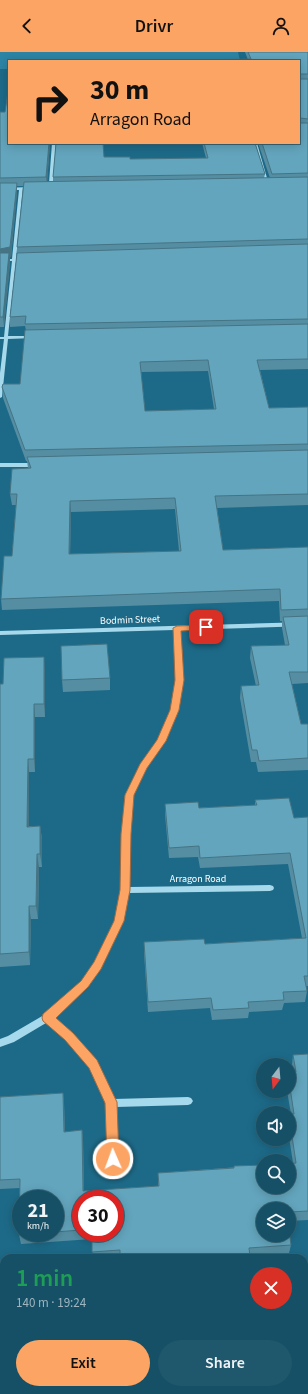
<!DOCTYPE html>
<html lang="en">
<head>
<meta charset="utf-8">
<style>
  body { margin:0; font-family:"Source Sans 3",sans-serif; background:#1f576c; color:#f1f3f6; height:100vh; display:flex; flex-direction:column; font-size:15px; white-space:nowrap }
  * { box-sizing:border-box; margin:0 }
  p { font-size:13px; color:#9eb5bf }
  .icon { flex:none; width:22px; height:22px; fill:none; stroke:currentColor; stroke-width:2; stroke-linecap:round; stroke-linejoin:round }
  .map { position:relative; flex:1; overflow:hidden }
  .side { position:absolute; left:0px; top:1202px; width:308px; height:140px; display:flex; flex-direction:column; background:#165066; border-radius:12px 12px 0 0; box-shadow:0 2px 10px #0003,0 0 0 1px #35677a }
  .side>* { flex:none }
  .hud { position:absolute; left:8px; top:8px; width:292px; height:84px; border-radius:0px; box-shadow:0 2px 10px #0003,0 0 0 1px #35677a; background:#fba464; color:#111; overflow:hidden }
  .needle { width:26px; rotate:196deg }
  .buttons { position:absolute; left:256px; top:1006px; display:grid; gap:8px }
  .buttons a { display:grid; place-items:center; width:40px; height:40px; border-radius:50%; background:#165066; box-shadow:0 2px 10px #0003,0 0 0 1px #35677a; font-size:20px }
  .speed { position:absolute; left:12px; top:1138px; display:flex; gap:8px; font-size:20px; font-weight:700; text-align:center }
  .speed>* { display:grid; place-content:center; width:52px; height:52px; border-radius:50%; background:#165066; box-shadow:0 2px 10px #0003,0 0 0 1px #35677a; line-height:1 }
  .speed small { font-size:10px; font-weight:400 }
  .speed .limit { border:6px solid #d22; background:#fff; color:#111 }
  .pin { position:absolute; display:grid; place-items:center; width:34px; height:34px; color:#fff; margin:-17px; border-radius:8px; box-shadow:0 2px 6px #0006 }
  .me { position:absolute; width:44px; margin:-22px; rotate:358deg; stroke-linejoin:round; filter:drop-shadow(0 0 3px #0008) }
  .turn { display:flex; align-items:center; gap:14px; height:84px; padding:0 16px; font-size:18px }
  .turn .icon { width:52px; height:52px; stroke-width:2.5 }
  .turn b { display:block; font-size:28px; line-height:34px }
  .round { display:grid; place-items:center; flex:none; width:42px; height:42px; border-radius:21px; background:#1f576c }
  .summary { display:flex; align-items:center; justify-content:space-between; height:68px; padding:0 16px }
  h1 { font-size:24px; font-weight:600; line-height:30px; color:#1e9e55 }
  .cta { display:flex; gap:8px; margin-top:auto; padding:8px 16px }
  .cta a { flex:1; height:46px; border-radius:24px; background:#fba464; color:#111; font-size:16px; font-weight:600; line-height:46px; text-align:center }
  .cta a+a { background:#1f576c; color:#f1f3f6 }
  header { display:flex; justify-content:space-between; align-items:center; height:52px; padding:0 16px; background:#fba464; color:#111; font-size:18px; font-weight:600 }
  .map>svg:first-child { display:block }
</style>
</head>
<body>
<header><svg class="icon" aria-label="back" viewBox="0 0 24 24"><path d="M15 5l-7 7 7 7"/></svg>Drivr<svg class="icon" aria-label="person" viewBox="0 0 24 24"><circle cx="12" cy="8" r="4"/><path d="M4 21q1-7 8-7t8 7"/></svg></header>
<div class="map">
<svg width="308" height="1342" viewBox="0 0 308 1342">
  <rect width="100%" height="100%" fill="#1d6a88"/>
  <path fill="#2d84a4" d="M0 0H238L240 9H9V17H0Z"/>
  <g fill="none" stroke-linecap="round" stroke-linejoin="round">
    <path fill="#a6d9eb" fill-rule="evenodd" d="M52 91H56L53 131 51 136 49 137 47 136 49 131Z
      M253 91H257L269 133 266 132Z
      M32 135H33V137H23L16 207H24L26 208 24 209H16L8 284H34L36 285 34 286 8 287 2 345 0 346V321L4 287H0V285H4L12 209H0V207H12L19 138H0V136Z
      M0 411H36L39 413 36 415H0Z
      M308 570V574L180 578 183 628 177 658 165 689 146 716 133 743 130 782 129 835 270 833 273 834 274 836 273 838 270 839 128 841 123 869 100 917 88 935 53 966 72 981 96 1009 114 1047 188 1045 191 1046 193 1049 191 1052 188 1053 116 1055 118 1107 116 1110 113 1112 110 1110 108 1107 106 1051 90 1015 66 987 46 971 14 990 0 995V987L8 984 44 963 82 929 94 911 115 869 121 838 122 782 125 743 140 713 158 688 171 658 177 628 174 578 0 583V579Z"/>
  </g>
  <path fill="#558ea3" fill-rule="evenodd" d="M245 0H308V317L260 318 269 356 308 355V453L217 456 223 498 308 495V631L292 632 301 672H308V718L258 720 256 710H251L240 646 241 634H256L250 606 251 594 285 593 282 576V569H280L279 549 2 558 1 547 12 504 16 453H12L10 442 28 416 27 409H26L3 346 2 335 20 332 26 278 25 274 10 275V265L17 201V195L23 134H17V140L11 205H10V210L4 275H0V60L50 91 47 130H53V125L104 105 130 107 206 106 202 91H255L265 122 264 126H270L258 91H299L248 8ZM208 319 214 357 145 359 141 320ZM175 457 179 499 70 502 71 460Z
    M45 618V665H35V720H29V774H40L42 787V815H39L38 867H31L30 913 0 915V632H3Z
    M110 626V638L63 640 62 628Z
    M255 748 294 766 308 765V934H306L307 939 305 950 284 951 282 958 249 960 248 966 212 968 210 956 148 960 144 901V890L205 892 302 886 288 812 200 816 198 805 169 806 165 763V752L199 756 255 753Z
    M308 1002V1168L289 1169V1157H263L291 1193 289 1201 250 1204V1206H93L92 1187 21 1192 19 1183 20 1136 0 1137V1045L63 1041 64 1051 65 1080 82 1078 83 1088 84 1139 158 1134V1121L293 1111 289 1085V1062H291L287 1039H289V1029L293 1020 292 1013 293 1003ZM55 1147V1181H21ZM81 1147 115 1181H81Z
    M4 1338H278L244 1342H0Z"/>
  <path fill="#457484" d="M49 91H50L47 134 46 125Z
    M17 131V140L11 205H10V210L4 275 3 265 0 197Z
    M70 449 71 460 70 513 69 502Z
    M44 605 45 618V665L44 652Z
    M34 652 35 665V720L34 707Z
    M28 707 29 720V787L27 775Z
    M40 774 42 787V815L40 802Z
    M37 802 39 815 38 867 36 854Z
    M29 854 31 867 30 913 29 900Z
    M63 1041 64 1051 65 1089 64 1080Z
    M82 1078 83 1088 84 1147 83 1139Z"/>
  <path fill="#63a5bd" stroke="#457484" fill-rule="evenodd" d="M248 0H308V22H300L299 23V9H148L251 7Z
    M100 8V9H41Z
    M299 26 300 27H308V67L300 66 299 68Z
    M9 34V91H49L46 125 0 126V60H5Z
    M299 70 300 71H308V121L272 122 262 91H299Z
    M56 91H103L104 105H130V107L208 106 204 91H255L265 122 53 125Z
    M308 125V187L17 195 24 130Z
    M0 131H17L10 195 0 197Z
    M308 192V267L25 272 26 264 10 265 17 201Z
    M0 201H9L3 265H0Z
    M308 272V307L257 308 269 356 308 355V392L25 398 2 335 3 332H20L25 278ZM208 308 216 357 145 359 140 310Z
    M308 398V442L215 444 223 498 308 495V557L281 558 280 537 1 547 4 504H12L17 442H10L12 417 31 416 27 405ZM175 446 181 499 69 502 70 449Z
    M308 564V620H289L301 672H308V706L259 709 257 698H252L241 634 259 633 251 594 289 593 283 565Z
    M107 592 110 626 62 628 61 594Z
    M44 605V652H34V707H28L27 775 40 774V802H37L36 854H29V900L0 902V632H3L4 606Z
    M289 746 294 766 308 765V924H304L307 939 283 940 284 948 248 950 249 956 213 958 211 946 148 950 144 890 204 887 205 892 306 886 290 801 200 806 199 794 169 796 165 752 198 750 199 756 257 753 255 748Z
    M308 1002V1159L289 1160V1157H263V1183H289V1178L291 1193 249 1196 250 1205 233 1206H120V1198L92 1200V1181H115V1147H81V1178L55 1180V1147H21V1181H45L19 1183 20 1127 0 1128V1045L63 1041 64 1080 82 1078 83 1139 159 1134 158 1121 234 1116V1114L263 1113V1135H289V1112L296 1111 289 1064V1062H294L289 1029V1021L296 1020 293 1003Z
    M4 1315V1338H204L169 1342H0V1316Z"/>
  <path fill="#fba464" stroke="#a36b41" d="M206 573 210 575 209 577 181 579 184 628 179 658 166 689 147 716 134 743 131 782 130 838 124 869 101 917 88 935 56 966 73 981 97 1008 115 1046 117 1050 119 1107 118 1111 113 1113 109 1111 107 1107 105 1051 89 1016 65 988 43 969 42 966 43 962 81 929 94 910 114 869 120 838 121 782 125 743 140 712 157 688 170 658 175 628 173 576 177 574Z"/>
  <g text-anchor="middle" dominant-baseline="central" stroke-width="4" stroke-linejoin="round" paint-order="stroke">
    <g font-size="10" fill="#fff" stroke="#1d6a88">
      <text transform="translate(130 568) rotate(-2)">Bodmin Street</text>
      <text x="198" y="827">Arragon Road</text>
    </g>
  </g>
</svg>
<div class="buttons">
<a><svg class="needle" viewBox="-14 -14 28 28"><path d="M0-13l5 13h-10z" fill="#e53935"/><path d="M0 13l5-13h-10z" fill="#9eb5bf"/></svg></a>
<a><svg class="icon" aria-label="sound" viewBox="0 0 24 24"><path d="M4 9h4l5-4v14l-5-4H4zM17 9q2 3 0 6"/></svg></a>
<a><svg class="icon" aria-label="search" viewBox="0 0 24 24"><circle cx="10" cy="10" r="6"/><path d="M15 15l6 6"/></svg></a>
<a><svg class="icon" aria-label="layers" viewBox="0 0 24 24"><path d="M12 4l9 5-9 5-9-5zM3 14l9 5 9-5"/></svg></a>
</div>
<div class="speed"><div>21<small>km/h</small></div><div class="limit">30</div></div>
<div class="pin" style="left:206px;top:575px;background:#d93025"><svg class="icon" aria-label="arrive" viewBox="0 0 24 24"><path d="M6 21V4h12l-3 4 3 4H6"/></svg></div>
<svg class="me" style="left:113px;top:1107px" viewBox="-20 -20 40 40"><circle r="17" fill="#fba464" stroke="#fff" stroke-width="3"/><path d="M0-11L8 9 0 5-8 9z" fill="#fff"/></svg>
<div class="hud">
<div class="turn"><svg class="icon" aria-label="right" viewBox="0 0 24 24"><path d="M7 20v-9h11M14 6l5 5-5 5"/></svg><div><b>30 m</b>Arragon Road</div></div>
</div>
<section class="side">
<div class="summary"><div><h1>1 min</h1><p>140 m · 19:24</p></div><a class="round" style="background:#d93025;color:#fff"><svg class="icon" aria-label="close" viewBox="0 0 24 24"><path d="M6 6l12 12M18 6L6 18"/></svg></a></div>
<div class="cta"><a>Exit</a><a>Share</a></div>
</section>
</div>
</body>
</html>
